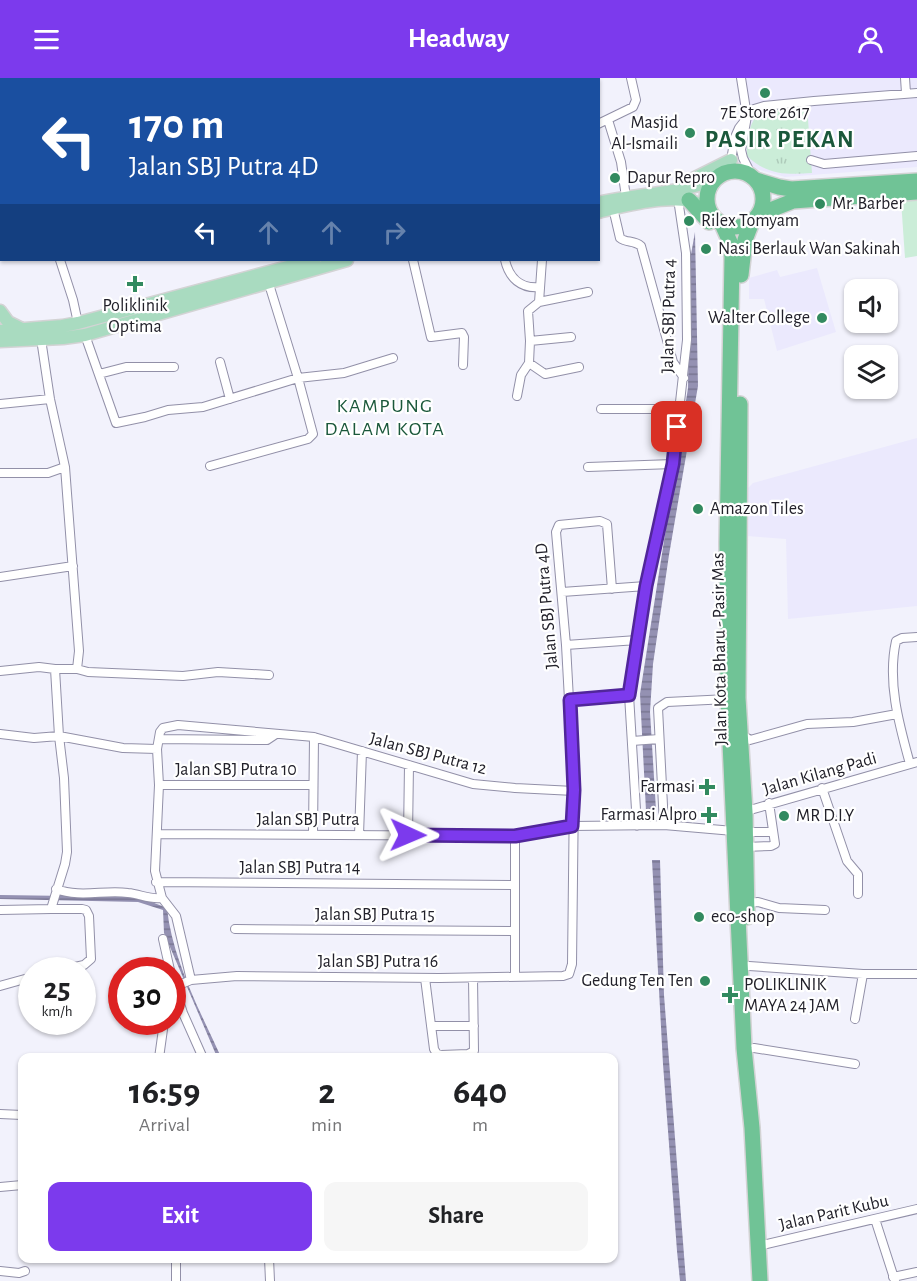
<!DOCTYPE html>
<html lang="en">
<head>
<meta charset="utf-8">
<style>
  body { margin:0; font-family:"Alegreya Sans",sans-serif; background:#f6f6f6; color:#202124; height:100vh; display:flex; flex-direction:column; font-size:22px; white-space:nowrap }
  * { box-sizing:border-box; margin:0 }
  p { font-size:20px; color:#757577 }
  .icon { flex:none; width:33px; height:33px; fill:none; stroke:currentColor; stroke-width:2; stroke-linecap:round; stroke-linejoin:round }
  .map { position:relative; flex:1; overflow:hidden }
  .details { position:absolute; left:18px; top:975px; width:600px; height:210px; display:flex; flex-direction:column; background:#fff; border-radius:12px; box-shadow:0 2px 4px #0004 }
  .details>* { flex:none }
  .hud { position:absolute; left:0px; top:0px; width:600px; height:183px; box-shadow:0 2px 4px #0004; background:#1a4fa0; color:#fff; overflow:hidden }
  .tools { position:absolute; left:844px; top:201px; display:grid; gap:12px }
  .tools a { display:grid; place-items:center; width:54px; height:54px; border-radius:12px; background:#fff; box-shadow:0 2px 4px #0004; font-size:30px }
  .speed { position:absolute; left:18px; top:879px; display:flex; gap:12px; font-size:30px; font-weight:700; text-align:center }
  .speed>* { display:grid; place-content:center; width:78px; height:78px; border-radius:50%; background:#fff; box-shadow:0 2px 4px #0004; line-height:1 }
  .speed small { font-size:15px; font-weight:400 }
  .speed .limit { border:9px solid #d22; background:#fff; color:#111 }
  .pin { position:absolute; display:grid; place-items:center; width:51px; height:51px; color:#fff; margin:-26px; border-radius:12px; box-shadow:0 3px 9px #0006 }
  .me { position:absolute; width:66px; margin:-33px; rotate:91deg; stroke-linejoin:round; filter:drop-shadow(0 0 4px #0008) }
  .turn { display:flex; align-items:center; gap:21px; height:126px; padding:0 30px; font-size:27px }
  .turn .icon { width:78px; height:78px; stroke-width:2.5 }
  .turn b { display:block; font-size:42px; line-height:51px }
  .lanes { display:flex; align-items:center; height:57px; padding:0 30px; background:#0003; justify-content:center; gap:30px; direction:ltr }
  .lanes .off { opacity:.35 }
  .eta { display:flex; justify-content:space-evenly; align-items:center; height:102px; text-align:center }
  .eta b { font-size:36px; font-weight:700; line-height:42px }
  .primary-button { display:flex; gap:12px; margin-top:auto; padding:12px 30px }
  .primary-button a { flex:1; height:69px; border-radius:12px; background:#7c3aed; color:#fff; font-size:24px; font-weight:700; line-height:69px; text-align:center }
  .primary-button a+a { background:#f6f6f6; color:#202124 }
  header { display:flex; justify-content:space-between; align-items:center; height:78px; padding:0 30px; background:#7c3aed; color:#fff; font-size:27px; font-weight:700 }
  .map>svg:first-child { display:block }
</style>
</head>
<body>
<header><svg class="icon" aria-label="menu" viewBox="0 0 24 24"><path d="M4 6h16M4 12h16M4 18h16"/></svg>Headway<svg class="icon" aria-label="person" viewBox="0 0 24 24"><circle cx="12" cy="8" r="4"/><path d="M4 21q1-7 8-7t8 7"/></svg></header>
<div class="map">
<svg width="917" height="1203" viewBox="0 0 917 1203">
  <defs>
    <pattern id="grass-tufts" width="24" height="20" patternUnits="userSpaceOnUse" patternTransform="scale(1.5)"><rect width="24" height="20" fill="#cbedd8"/><path d="M3 7l-1-3M5 7V3M7 7l1-3M15 17l-1-3M17 17v-4M19 17l1-3" fill="none" stroke="#aecbba"/></pattern>
    <pattern id="water-rules" width="6" height="5" patternUnits="userSpaceOnUse" patternTransform="scale(1.5)"><rect width="6" height="5" fill="#9491b2"/><path d="M0 2.5h6" fill="none" stroke="#787691"/></pattern>
  </defs>
  <rect width="100%" height="100%" fill="#f2f2fc"/>
  <path fill="#ebe9fd" d="M736 0H917V89L785 99 736 85 742 36Z
    M817 190 836 254 777 273 764 221H749V200L777 192 780 199Z
    M917 360V528L788 541 786 461 747 458 746 412 753 405Z"/>
  <path fill="url(#grass-tufts)" d="M807 28 812 95C787 97 767 97 747 78 746 64 749 39 764 32 773 28 796 29 807 28Z"/>
  <path fill="#cbedd8" d="M901 122H917V178L905 180Z"/>
  <path fill="url(#water-rules)" d="M695 154 698 308 669 477 653 586 650 634 656 732 646 733 640 616 688 310 690 182Z
    M652 782H660L664 917 686 1203H680L677 1173 663 986Z
    M0 817 139 819 167 830C172 881 200 933 221 979H217L164 855 163 832 138 824 0 821Z"/>
  <g fill="none" stroke-linecap="round" stroke-linejoin="round">
    <defs>
      <path id="street" d="M1 0 2 2
        M222 0V2
        M561 0 562 2
        M587 0V2
        M741 0 747 38 741 72 743 80 752 98
        M905 0 906 15
        M167 2V0
        M338 2V0
        M608 42 621 84 626 119
        M598 46 633 29 636 22 631 0
        M811 82 824 86 917 78
        M722 96 731 82 735 59 739 50 754 31 764 28 814 23 917 15
        M613 130 620 160C626 165 634 162 641 168L673 284 684 300
        M60 182 73 222 78 245
        M413 182 431 259 462 255 464 259 463 287
        M505 182C509 200 521 211 540 209
        M542 182 539 224 588 214
        M539 224 528 233 530 263 571 259
        M85 257 116 345 145 339 168 332 203 329 298 300 344 295 393 280
        M220 284 230 321
        M529 285 545 296 579 289
        M99 296 126 289H174
        M517 318 521 297 529 285 530 263
        M0 326 50 321
        M601 331H679
        M210 388 308 361 313 356 298 300 268 203
        M588 389 673 386
        M0 395H48L65 389
        M0 499 73 488
        M562 514 646 508
        M566 567 637 562
        M77 591 88 594 183 598 218 594 269 597
        M0 593 39 589 55 591
        M570 622 629 617
        M0 656 34 660 59 658 123 670 157 671
        M741 656 750 662 807 646 853 644 897 636
        M159 661 267 662 276 656
        M632 663 659 661
        M910 686C899 646 887 604 896 563L902 560 917 559
        M159 707H313
        M822 710 847 783 858 796V816
        M743 734 917 684
        M664 747 658 630 667 624 728 621
        M637 748 629 617 646 508 673 386 687 262 686 175 678 121
        M157 756 515 758 572 748 664 747 745 754H773
        M313 757 314 659
        M359 757 362 673
        M408 757 409 687
        M745 769 771 768 775 766 769 725
        M156 804 515 807
        M56 811C80 820 103 812 128 815 140 816 150 822 162 820
        M747 825 758 824 779 830 825 832
        M51 831H82L86 832 89 838 91 881 84 887 61 892
        M0 832 51 831 65 786 67 774 64 700 59 658 55 591H77L79 573 65 389 50 321 41 261
        M235 851 515 853
        M163 861 170 892
        M749 888 863 896H917
        M515 898V758
        M425 900 434 971 437 976 441 977 468 976 474 973 473 900
        M172 901 183 935 203 980
        M191 902 176 838 162 820 155 793 159 707 157 671 160 654 163 650 178 647 314 659 473 706 515 710 574 713
        M0 908 32 899
        M172 910 191 902 237 898 439 900 563 898 569 896 572 886 574 713 566 567 556 454 559 447 600 443 607 446 612 511
        M855 941 863 896
        M431 948H474
        M754 970 855 986
        M159 980 164 944
        M0 1036 22 1037
        M0 1109 22 1107
        M875 1141 895 1203
        M758 1168 917 1131
        M269 1180 270 1203
        M176 1181V1203
        M0 1193 19 1195 25 1193
        M893 1199 917 1194"/>
      <path id="primary" d="M685 105 731 82
        M598 125C637 116 677 116 714 102
        M598 134C628 127 682 111 708 131
        M0 233 8 244 22 251
        M0 253 62 248 78 245 314 182
        M0 263 63 260 85 257 347 182"/>
      <path id="highway" d="M707 121a28 28 0 1 1 56 0a28 28 0 1 1-56 0Z
        M756 102 779 109 791 111 917 103
        M689 122 709 144
        M760 136 793 123 917 114
        M722 146 730 164 732 179 727 465 728 621 744 970 752 1050 760 1203
        M741 197 745 162 752 144
        M740 326 738 620 745 734 747 839"/>
    </defs>
    <use href="#street" stroke="#9290a8" stroke-width="10"/>
    <use href="#primary" stroke="#d3d3d4" stroke-width="15"/>
    <use href="#highway" stroke="#d3d3d4" stroke-width="18"/>
    <use href="#street" stroke="#fff" stroke-width="8"/>
    <use href="#primary" stroke="#a9dbc0" stroke-width="12"/>
    <use href="#highway" stroke="#70c396" stroke-width="15"/>
  </g>
  <g fill="none" stroke-linecap="round" stroke-linejoin="round">
    <defs>
      <path id="route" d="M408 757 515 758 572 748 574 712 570 622 629 617 646 508 673 386 677 349"/>
    </defs>
    <use href="#route" stroke="#51269a" stroke-width="15"/>
    <use href="#route" stroke="#7c3aed" stroke-width="10"/>
  </g>
  <g fill="#328a5f" stroke="#fff" stroke-width="2">
    <circle cx="765" cy="15" r="6"/>
    <circle cx="690" cy="55" r="6"/>
    <circle cx="615" cy="100" r="6"/>
    <circle cx="820" cy="126" r="6"/>
    <circle cx="689" cy="143" r="6"/>
    <circle cx="706" cy="171" r="6"/>
    <path d="M132 197h6v6h6v6h-6v6h-6v-6h-6v-6h6z"/>
    <circle cx="822" cy="240" r="6"/>
    <circle cx="698" cy="431" r="6"/>
    <path d="M704 700h6v6h6v6h-6v6h-6v-6h-6v-6h6z"/>
    <path d="M706 728h6v6h6v6h-6v6h-6v-6h-6v-6h6z"/>
    <circle cx="784" cy="738" r="6"/>
    <circle cx="699" cy="839" r="6"/>
    <circle cx="705" cy="903" r="6"/>
    <path d="M727 908h6v6h6v6h-6v6h-6v-6h-6v-6h6z"/>
  </g>
  <g text-anchor="middle" dominant-baseline="central" stroke-width="4.5" stroke-linejoin="round" paint-order="stroke">
    <g font-size="18" fill="#22212a" stroke="#fff" text-anchor="start">
      <text x="765" y="35" text-anchor="middle">7E Store 2617</text>
      <text x="678" y="45" text-anchor="end">Masjid<tspan x="678" dy="21">Al-Ismaili</tspan></text>
      <text x="627" y="100">Dapur Repro</text>
      <text x="832" y="126">Mr. Barber</text>
      <text x="701" y="143">Rilex Tomyam</text>
      <text x="718" y="171">Nasi Berlauk Wan Sakinah</text>
      <text x="135" y="228" text-anchor="middle">Poliklinik<tspan x="135" dy="21">Optima</tspan></text>
      <text x="810" y="240" text-anchor="end">Walter College</text>
      <text x="710" y="431">Amazon Tiles</text>
      <text x="695" y="709" text-anchor="end">Farmasi</text>
      <text x="697" y="737" text-anchor="end">Farmasi Alpro</text>
      <text x="796" y="738">MR D.I.Y</text>
      <text x="711" y="839">eco-shop</text>
      <text x="693" y="903" text-anchor="end">Gedung Ten Ten</text>
      <text x="744" y="907">POLIKLINIK<tspan x="744" dy="21">MAYA 24 JAM</tspan></text>
    </g>
    <g font-size="18" fill="#22212a" stroke="#fff">
      <text transform="translate(669 238) rotate(-89)">Jalan SBJ Putra 4</text>
      <text transform="translate(547 528) rotate(-95)">Jalan SBJ Putra 4D</text>
      <text transform="translate(720 571) rotate(-91)">Jalan Kota Bharu - Pasir Mas</text>
      <text transform="translate(428 676) rotate(15)">Jalan SBJ Putra 12</text>
      <text x="236" y="692">Jalan SBJ Putra 10</text>
      <text transform="translate(820 696) rotate(-16)">Jalan Kilang Padi</text>
      <text x="308" y="742">Jalan SBJ Putra</text>
      <text x="300" y="790">Jalan SBJ Putra 14</text>
      <text x="375" y="837">Jalan SBJ Putra 15</text>
      <text x="378" y="884">Jalan SBJ Putra 16</text>
      <text transform="translate(834 1135) rotate(-13)">Jalan Parit Kubu</text>
    </g>
    <g font-size="20" letter-spacing="1.5" fill="#1b583b" stroke="#fff">
      <text x="385" y="328">KAMPUNG<tspan x="385" dy="23">DALAM KOTA</tspan></text>
    </g>
    <g font-size="24" font-weight="bold" letter-spacing="1.5" fill="#1b583b" stroke="#fff">
      <text x="780" y="62">PASIR PEKAN</text>
    </g>
  </g>
</svg>
<div class="tools">
<a><svg class="icon" aria-label="sound" viewBox="0 0 24 24"><path d="M4 9h4l5-4v14l-5-4H4zM17 9q2 3 0 6"/></svg></a>
<a><svg class="icon" aria-label="layers" viewBox="0 0 24 24"><path d="M12 4l9 5-9 5-9-5zM3 14l9 5 9-5"/></svg></a>
</div>
<div class="speed"><div>25<small>km/h</small></div><div class="limit">30</div></div>
<div class="pin" style="left:677px;top:349px;background:#d93025"><svg class="icon" aria-label="arrive" viewBox="0 0 24 24"><path d="M6 21V4h12l-3 4 3 4H6"/></svg></div>
<svg class="me" style="left:408px;top:757px" viewBox="-20 -20 40 40"><path d="M0-17L14 15 0 8-14 15z" fill="#7c3aed" stroke="#fff" stroke-width="4"/></svg>
<div class="hud">
<div class="turn"><svg class="icon" aria-label="left" viewBox="0 0 24 24"><path d="M17 20v-9H6M10 6l-5 5 5 5"/></svg><div><b>170 m</b>Jalan SBJ Putra 4D</div></div>
<div class="lanes"><svg class="icon" aria-label="left" viewBox="0 0 24 24"><path d="M17 20v-9H6M10 6l-5 5 5 5"/></svg><svg class="icon off" aria-label="ahead" viewBox="0 0 24 24"><path d="M12 20V5M6 11l6-6 6 6"/></svg><svg class="icon off" aria-label="ahead" viewBox="0 0 24 24"><path d="M12 20V5M6 11l6-6 6 6"/></svg><svg class="icon off" aria-label="right" viewBox="0 0 24 24"><path d="M7 20v-9h11M14 6l5 5-5 5"/></svg></div>
</div>
<section class="details">
<div class="eta">
<div><b>16:59</b><p>Arrival</p></div>
<div><b>2</b><p>min</p></div>
<div><b>640</b><p>m</p></div>
</div>
<div class="primary-button"><a>Exit</a><a>Share</a></div>
</section>
</div>
</body>
</html>
